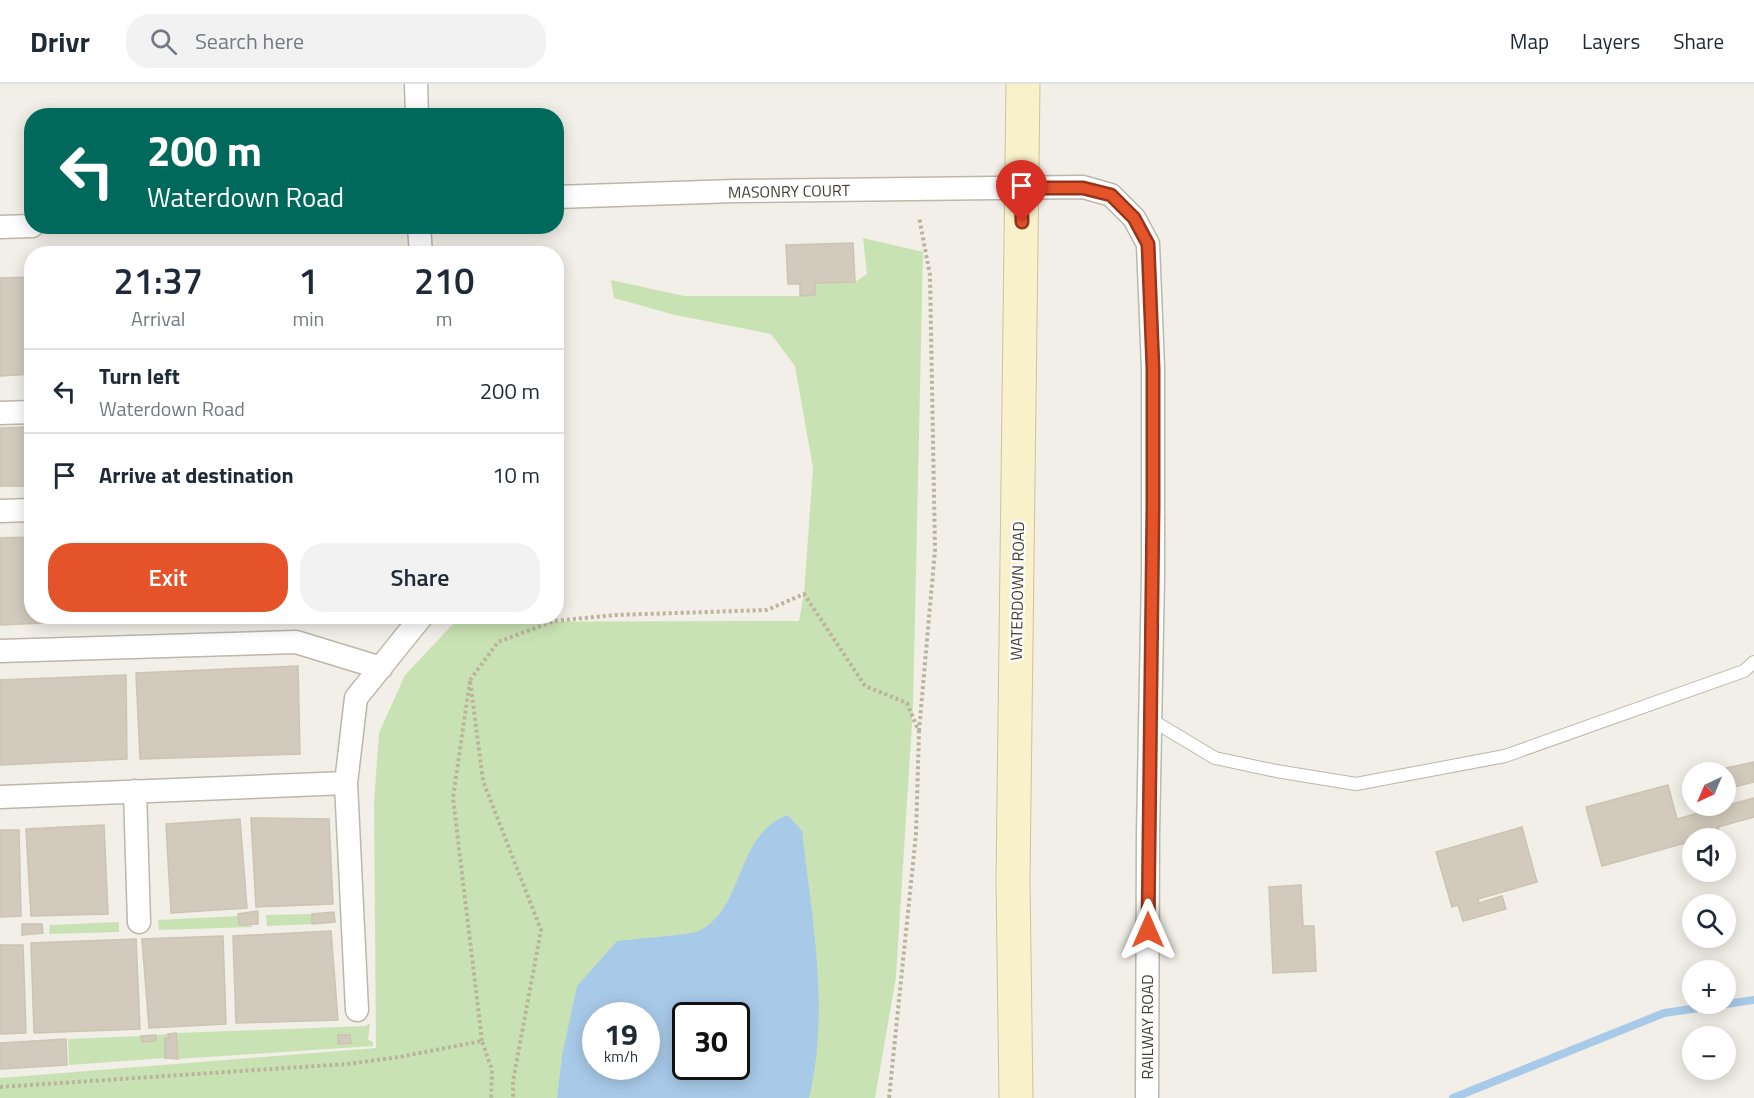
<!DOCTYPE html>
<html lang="en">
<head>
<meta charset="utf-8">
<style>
  body { margin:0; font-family:"Titillium Web",sans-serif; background:#f2f2f3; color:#1f2937; height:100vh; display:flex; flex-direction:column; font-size:22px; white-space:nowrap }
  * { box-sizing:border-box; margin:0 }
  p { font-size:20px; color:#747a83 }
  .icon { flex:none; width:33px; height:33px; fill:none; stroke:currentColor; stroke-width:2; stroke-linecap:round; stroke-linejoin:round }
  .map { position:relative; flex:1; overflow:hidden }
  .side { position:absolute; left:24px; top:162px; width:540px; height:378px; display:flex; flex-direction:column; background:#fff; border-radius:24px; box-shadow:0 3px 15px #0003 }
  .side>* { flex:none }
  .guide { position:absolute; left:24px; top:24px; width:540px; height:126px; border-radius:24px; box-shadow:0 3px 15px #0003; background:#00695c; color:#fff; overflow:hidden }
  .needle { width:39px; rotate:224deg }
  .fabs { position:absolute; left:1682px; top:678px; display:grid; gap:12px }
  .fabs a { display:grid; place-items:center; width:54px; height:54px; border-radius:50%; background:#fff; box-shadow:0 3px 15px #0003; font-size:30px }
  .speed { position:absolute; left:582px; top:918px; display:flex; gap:12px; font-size:30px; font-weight:700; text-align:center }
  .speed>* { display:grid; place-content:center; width:78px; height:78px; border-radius:50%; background:#fff; box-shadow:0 3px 15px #0003; line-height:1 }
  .speed small { font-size:15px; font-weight:400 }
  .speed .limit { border:3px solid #111; border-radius:9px; background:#fff; color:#111 }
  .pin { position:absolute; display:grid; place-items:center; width:51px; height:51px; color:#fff; margin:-62px -26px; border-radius:50% 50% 50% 0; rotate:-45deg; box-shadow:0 0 6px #0007 }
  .pin .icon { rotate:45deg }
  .me { position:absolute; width:66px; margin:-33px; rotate:0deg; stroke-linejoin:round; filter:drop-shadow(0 0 4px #0008) }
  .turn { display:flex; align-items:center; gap:21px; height:126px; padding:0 24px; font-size:27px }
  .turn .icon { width:78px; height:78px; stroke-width:2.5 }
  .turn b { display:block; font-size:42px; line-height:51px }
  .eta { display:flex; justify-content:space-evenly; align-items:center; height:102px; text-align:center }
  .eta b { font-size:36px; font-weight:600; line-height:42px }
  .action { display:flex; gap:12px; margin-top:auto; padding:12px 24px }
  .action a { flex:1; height:69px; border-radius:24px; background:#e5532a; color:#fff; font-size:24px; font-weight:600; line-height:69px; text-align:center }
  .action a+a { background:#f2f2f3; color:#1f2937 }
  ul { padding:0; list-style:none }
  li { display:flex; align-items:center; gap:18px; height:84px; padding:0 24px; border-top:2px solid #e0e1e3 }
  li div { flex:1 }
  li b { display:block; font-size:22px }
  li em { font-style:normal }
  header { display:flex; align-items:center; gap:36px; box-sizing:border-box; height:84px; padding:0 30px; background:#fff; border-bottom:2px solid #e0e1e3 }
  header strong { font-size:28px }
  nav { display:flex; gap:33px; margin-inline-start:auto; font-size:21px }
  .search { width:420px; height:54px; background:#f2f2f3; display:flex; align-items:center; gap:15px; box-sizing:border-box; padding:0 21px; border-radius:24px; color:#747a83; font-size:22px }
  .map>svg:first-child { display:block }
</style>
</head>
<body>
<header>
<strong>Drivr</strong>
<div class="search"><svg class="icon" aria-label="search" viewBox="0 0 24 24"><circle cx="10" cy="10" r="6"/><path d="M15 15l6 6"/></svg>Search here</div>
<nav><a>Map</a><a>Layers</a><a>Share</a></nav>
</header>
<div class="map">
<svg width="1754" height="1014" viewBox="0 0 1754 1014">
  <rect width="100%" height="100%" fill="#f1efe7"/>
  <path fill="#c9e2b3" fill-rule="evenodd" d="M863 154 923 168 913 623 896 893 875 1014H0V994L376 964 374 719 379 649 405 591 455 538 799 537 804 510 813 384 795 282 771 250 675 231 614 214 611 196 684 212H815V199L855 198 867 190ZM596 932H646V982H596ZM686 932H736V982H686Z
    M312 830V840L267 842 266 831Z
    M238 832 252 840V843L159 846 158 836Z
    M119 838V848L49 850 50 841Z
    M370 939 368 956 373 958V962L178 975 176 949 366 942Z
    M168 950 169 954H165V974L69 981 68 955 141 952 142 958 155 957 156 951Z"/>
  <path fill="#a8cae9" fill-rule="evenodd" d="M788 731 802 747C812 835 830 926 809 1014H557L562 972 577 902 617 857C631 855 690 851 699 847 746 823 735 749 788 731ZM596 932H646V982H596ZM686 932H736V982H686Z"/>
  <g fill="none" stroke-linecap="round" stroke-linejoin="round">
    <path stroke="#a8cae9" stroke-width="8" d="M1453 1014 1664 929 1754 916"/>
  </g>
  <path fill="#d2cbbd" stroke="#ccc3b1" stroke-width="1.5" d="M853 159 855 198 815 199V211L800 212V200H788L786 161Z
    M32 193V290L0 292V194Z
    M32 343V402H0V344Z
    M32 453V532L152 534 0 541V454Z
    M298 582 300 670 140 675 136 589Z
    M126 591 127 675 0 681V596Z
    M1754 678V698L1725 705V688H1708Z
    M1668 701 1677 735 1754 714V733L1718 743 1721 753 1692 754V761L1686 762 1685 759 1602 782 1586 723Z
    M251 734 329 735 333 820 256 823Z
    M240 735 247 824 171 829 166 740Z
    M104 741 108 830 31 832 26 745Z
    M1522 743 1537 798 1478 815 1479 819 1502 812 1506 825 1463 837 1458 821 1452 823 1436 768Z
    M0 746H19L21 832 0 833Z
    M1301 801 1303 842H1314L1316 887 1273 889 1269 803Z
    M258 827V840L239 841 238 830Z
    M334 828 335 838 312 840V830Z
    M22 840H42L43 849 22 851Z
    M331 847 338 936 236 939 233 852Z
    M223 852 226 940 149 944 142 855Z
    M136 855 140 945 34 949 31 859Z
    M0 861H23L26 949 0 950Z
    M176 949 178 975 165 974V954H169L168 950Z
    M156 951V957L142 958 141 952Z
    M338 951H350L351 959 338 960Z
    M66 955 67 981 0 985V959Z"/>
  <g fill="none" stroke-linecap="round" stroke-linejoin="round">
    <defs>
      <path id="service" d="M1150 635 1215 674 1276 687 1356 700 1505 672 1744 587 1754 578"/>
      <path id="minor" d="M416 0 417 32
        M556 113 735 107 1083 103 1111 111 1134 134 1148 160 1153 284V491L1148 750 1147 1014
        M419 142 421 170
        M0 143 32 142
        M0 329 32 328
        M0 427 32 426
        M0 567 296 558 381 584
        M135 707 139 838
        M0 713 346 699
        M357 926 346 699 356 614 422 532"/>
      <path id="secondary" d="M1016 1014 1013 796 1023 0"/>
    </defs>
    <use href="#service" stroke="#bcb7aa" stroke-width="14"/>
    <use href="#minor" stroke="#bcb7aa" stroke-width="25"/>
    <use href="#secondary" stroke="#cdc39a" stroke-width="35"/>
    <path stroke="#bcb39d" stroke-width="4" stroke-dasharray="3 3" stroke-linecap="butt" d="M470 596 498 558 554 537 615 531 767 526 804 510 865 602 907 619 919 648 916 750 889 1014
      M919 647 935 466 930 191 919 133
      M482 957 453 714 470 596 483 697 541 846 513 997V1014
      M0 1003 347 980 399 973 482 957 492 986 491 1014"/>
    <use href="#service" stroke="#fff" stroke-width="12"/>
    <use href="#minor" stroke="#fff" stroke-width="22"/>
    <use href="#secondary" stroke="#f9f1c9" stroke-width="33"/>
  </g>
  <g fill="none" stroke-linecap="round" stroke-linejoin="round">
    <defs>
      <path id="route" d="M1022 138 1021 104H1083L1111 111 1134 134 1148 160 1153 284V422L1148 846"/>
    </defs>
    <use href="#route" stroke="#95361b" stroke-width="15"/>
    <use href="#route" stroke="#e5532a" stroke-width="10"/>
  </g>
  <g text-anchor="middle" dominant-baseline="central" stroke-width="4.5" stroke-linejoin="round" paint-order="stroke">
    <g font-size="16" fill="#443f36" stroke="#fff">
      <text transform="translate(789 107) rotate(-1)">MASONRY COURT</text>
      <text transform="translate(1017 507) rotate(-89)">WATERDOWN ROAD</text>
      <text transform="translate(1147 943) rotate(-90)">RAILWAY ROAD</text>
    </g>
  </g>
</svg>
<div class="fabs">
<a><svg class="needle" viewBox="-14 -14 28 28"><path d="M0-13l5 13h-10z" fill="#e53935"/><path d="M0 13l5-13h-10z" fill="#747a83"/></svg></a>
<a><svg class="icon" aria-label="sound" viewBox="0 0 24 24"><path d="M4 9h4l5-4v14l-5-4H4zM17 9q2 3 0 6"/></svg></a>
<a><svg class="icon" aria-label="search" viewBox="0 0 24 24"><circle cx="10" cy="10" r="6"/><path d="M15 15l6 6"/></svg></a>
<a>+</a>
<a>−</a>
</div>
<div class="speed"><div>19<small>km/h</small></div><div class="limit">30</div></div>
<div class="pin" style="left:1022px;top:138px;background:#d93025"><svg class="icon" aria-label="arrive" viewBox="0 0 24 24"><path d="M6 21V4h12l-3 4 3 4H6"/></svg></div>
<svg class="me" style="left:1148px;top:846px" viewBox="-20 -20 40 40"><path d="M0-17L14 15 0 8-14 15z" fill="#e5532a" stroke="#fff" stroke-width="4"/></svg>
<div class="guide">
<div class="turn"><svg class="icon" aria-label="left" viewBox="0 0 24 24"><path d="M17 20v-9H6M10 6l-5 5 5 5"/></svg><div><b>200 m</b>Waterdown Road</div></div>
</div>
<section class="side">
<div class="eta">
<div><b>21:37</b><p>Arrival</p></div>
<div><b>1</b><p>min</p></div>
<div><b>210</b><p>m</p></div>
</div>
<ul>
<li><svg class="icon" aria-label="left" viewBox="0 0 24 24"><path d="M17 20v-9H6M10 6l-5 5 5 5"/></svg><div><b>Turn left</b><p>Waterdown Road</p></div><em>200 m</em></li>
<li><svg class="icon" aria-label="arrive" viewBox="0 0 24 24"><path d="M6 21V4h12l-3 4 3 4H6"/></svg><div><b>Arrive at destination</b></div><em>10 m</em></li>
</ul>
<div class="action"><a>Exit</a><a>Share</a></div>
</section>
</div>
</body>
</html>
